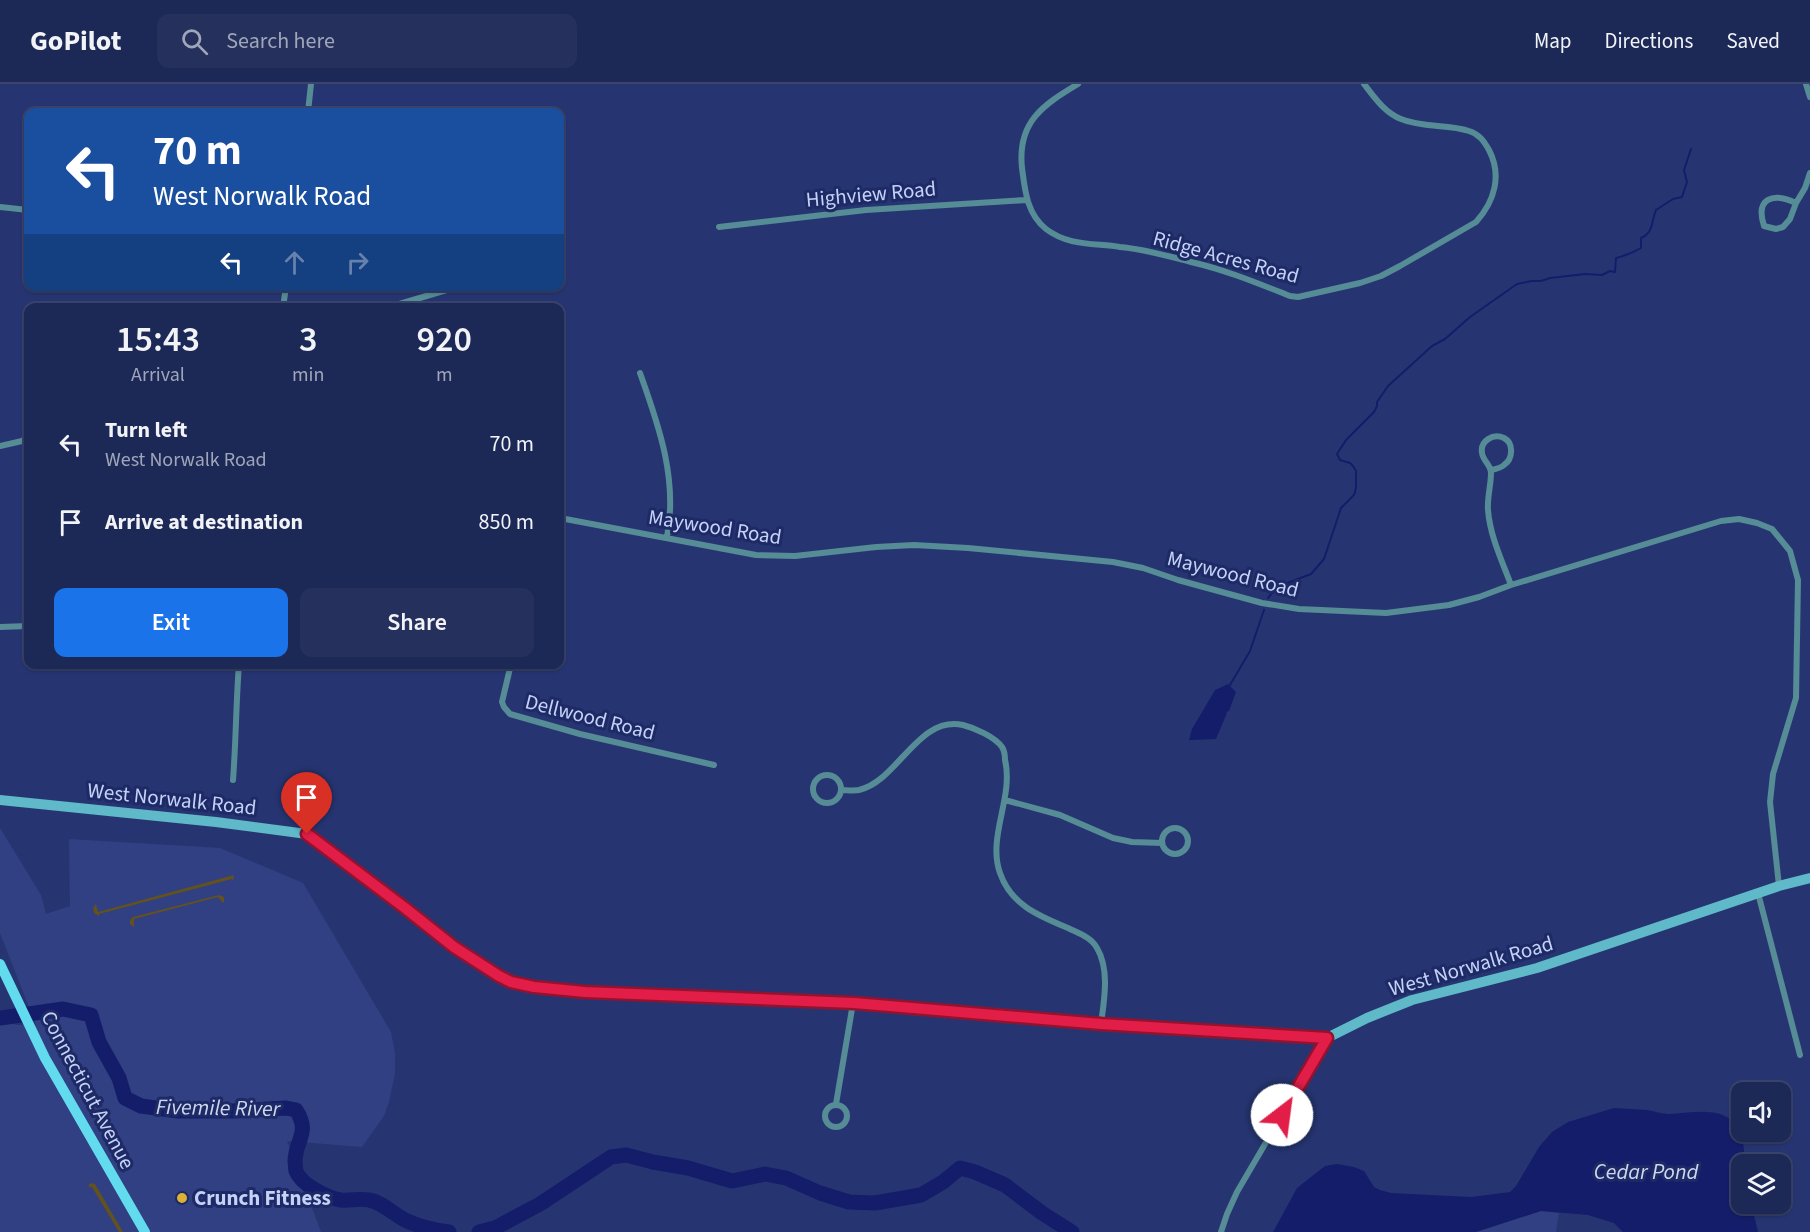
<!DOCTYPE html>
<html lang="en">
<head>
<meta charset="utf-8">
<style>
  body { margin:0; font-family:"Source Sans 3",sans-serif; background:#25305c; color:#f1f3f6; height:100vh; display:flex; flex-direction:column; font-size:22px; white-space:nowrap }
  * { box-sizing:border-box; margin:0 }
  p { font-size:20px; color:#a0a6b9 }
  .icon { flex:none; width:33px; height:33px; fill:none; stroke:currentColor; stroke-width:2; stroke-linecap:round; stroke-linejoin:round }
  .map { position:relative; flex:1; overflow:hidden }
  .side { position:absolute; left:24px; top:219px; width:540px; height:366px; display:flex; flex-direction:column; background:#1c2856; border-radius:12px; box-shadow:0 2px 4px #0004,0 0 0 2px #3a446c }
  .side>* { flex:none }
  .top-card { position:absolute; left:24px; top:24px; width:540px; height:183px; border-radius:12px; box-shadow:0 2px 4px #0004,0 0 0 2px #3a446c; background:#1a4fa0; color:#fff; overflow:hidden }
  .tools { position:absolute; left:1731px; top:998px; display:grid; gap:12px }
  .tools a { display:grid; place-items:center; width:60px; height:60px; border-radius:12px; background:#1c2856; box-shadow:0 2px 4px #0004,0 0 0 2px #3a446c; font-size:30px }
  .pin { position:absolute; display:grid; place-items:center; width:51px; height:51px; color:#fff; margin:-62px -26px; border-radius:50% 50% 50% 0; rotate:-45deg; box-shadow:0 0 6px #0007 }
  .pin .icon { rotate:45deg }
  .me { position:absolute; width:66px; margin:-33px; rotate:30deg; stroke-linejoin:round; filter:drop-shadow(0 0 4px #0008) }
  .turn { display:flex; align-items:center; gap:21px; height:126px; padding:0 30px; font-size:27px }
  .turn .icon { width:78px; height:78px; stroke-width:2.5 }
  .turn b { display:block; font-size:42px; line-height:51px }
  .lanes { display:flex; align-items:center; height:57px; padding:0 30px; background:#0003; justify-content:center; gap:30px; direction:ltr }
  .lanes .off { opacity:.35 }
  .eta { display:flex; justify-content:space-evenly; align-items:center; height:102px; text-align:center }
  .eta b { font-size:36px; font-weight:600; line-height:42px }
  .action { display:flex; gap:12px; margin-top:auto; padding:12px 30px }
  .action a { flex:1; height:69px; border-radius:12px; background:#1a73e8; color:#fff; font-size:24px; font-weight:600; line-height:69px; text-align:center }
  .action a+a { background:#25305c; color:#f1f3f6 }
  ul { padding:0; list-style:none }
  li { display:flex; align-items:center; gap:18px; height:78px; padding:0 30px }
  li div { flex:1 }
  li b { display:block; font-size:22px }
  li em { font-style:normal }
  header { display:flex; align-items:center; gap:36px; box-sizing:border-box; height:84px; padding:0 30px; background:#1c2856; border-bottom:2px solid #3a446c }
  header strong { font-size:28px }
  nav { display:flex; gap:33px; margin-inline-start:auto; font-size:21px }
  .search { width:420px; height:54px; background:#25305c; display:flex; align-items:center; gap:15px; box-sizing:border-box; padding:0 21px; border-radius:12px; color:#a0a6b9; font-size:22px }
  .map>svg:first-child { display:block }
</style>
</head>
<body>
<header>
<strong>GoPilot</strong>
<div class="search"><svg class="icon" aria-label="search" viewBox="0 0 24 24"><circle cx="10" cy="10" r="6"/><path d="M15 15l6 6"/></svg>Search here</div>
<nav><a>Map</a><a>Directions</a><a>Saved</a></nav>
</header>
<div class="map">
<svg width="1810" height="1148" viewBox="0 0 1810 1148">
  <rect width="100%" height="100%" fill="#263572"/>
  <path fill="#304083" d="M0 744 41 811 46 830 70 822 69 755 220 764 303 799 391 948 395 969V989L389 1018 384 1032 362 1063 287 1057 321 1148H0V937L17 941H36L0 849Z
    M1541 1127 1559 1129 1556 1148H1476Z"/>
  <path fill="#63511e" d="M234 791 233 797 232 795 99 830V832L94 829 93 824 96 820 98 828Z
    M219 811 224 813V818L223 819 218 813 134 835V843L130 840V836L133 833Z
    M92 1099 95 1100 123 1148H119L92 1103H89V1100Z"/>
  <path fill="#141d69" d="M1228 600 1236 608 1229 627 1226 628 1227 629 1216 655 1189 656 1192 645 1215 606Z
    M1614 1024C1625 1025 1636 1025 1647 1026 1654 1027 1662 1030 1669 1030 1692 1029 1728 1020 1740 1048 1744 1057 1744 1070 1746 1080H1742V1119H1751L1758 1148H1623L1614 1139 1588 1131 1541 1127 1476 1148H1273L1297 1104 1325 1082 1337 1080 1354 1083 1364 1087 1374 1103 1380 1106 1391 1109 1471 1113 1510 1108 1516 1102 1539 1063 1552 1048 1568 1038Z"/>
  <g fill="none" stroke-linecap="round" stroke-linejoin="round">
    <path stroke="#141d69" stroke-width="2" d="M1268 514 1277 503 1311 490 1324 475 1341 424 1354 411 1356 404V387L1353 382 1350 379 1340 376 1337 370 1346 356 1374 328 1377 322V318L1388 302 1432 262 1445 255 1470 233 1517 200 1532 197H1541L1550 194 1585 190 1602 191 1610 187 1615 188 1616 174C1624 172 1634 168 1641 164V154C1654 148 1651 138 1656 126L1673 115 1682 113 1687 98 1684 86 1691 65
      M1230 601 1250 567 1264 526"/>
    <path stroke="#141d69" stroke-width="15" d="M0 934 63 925 91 931 99 958 119 994 125 1014 141 1022 178 1027H233L286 1024 296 1026C311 1049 295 1056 295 1078 296 1081 295 1084 296 1087 301 1101 328 1114 341 1116 350 1117 360 1114 369 1116 382 1118 393 1130 405 1136 419 1143 434 1146 449 1148
      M479 1148 495 1144 540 1120 611 1073 626 1071 653 1078 688 1084 732 1097 765 1090 786 1094 820 1109 849 1118 875 1119 921 1111 943 1098 960 1084 975 1088 1005 1101 1042 1129 1072 1148"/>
    <path stroke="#568c95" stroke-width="6" d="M1078 0C1043 21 1017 38 1022 84 1025 107 1027 130 1046 145 1068 162 1094 159 1120 163 1144 165 1168 172 1191 178 1226 186 1257 199 1290 212L1298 213 1360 199 1381 192 1400 182 1476 138C1495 117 1502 91 1489 66 1484 57 1479 50 1469 47 1448 40 1422 44 1401 35 1385 29 1374 13 1364 0
      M1806 0 1810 13
      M308 28 311 0
      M1796 119C1773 108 1755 114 1764 142L1776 145 1783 143 1790 135 1796 119 1805 104 1810 89
      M0 123 28 126
      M719 143 866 126 1026 116
      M283 224 286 202
      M386 224 460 202
      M640 289C659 342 678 396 667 453
      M0 362 22 357 28 352
      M1491 386C1496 385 1501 384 1504 381 1513 375 1514 359 1504 354 1493 349 1480 357 1482 369 1483 377 1491 381 1491 389 1491 401 1487 414 1488 426 1490 452 1502 477 1511 501
      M560 434 756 471 795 472 876 463 914 461 968 464 1113 478 1143 484 1178 496 1262 519 1299 525 1386 529 1449 521 1479 513 1511 501 1721 437 1739 435 1757 439 1772 445 1790 467 1798 496 1796 614 1773 690 1770 718 1779 802
      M0 543 28 542
      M511 580 502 618 504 623 510 630 580 650 714 681
      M813 705a14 14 0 1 1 28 0a14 14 0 1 1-28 0Z
      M233 696C236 657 236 619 239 580
      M841 706C846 706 853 707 859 706 898 697 918 631 963 641 975 644 995 653 1002 663 1004 666 1005 673 1005 676 1014 713 987 753 1000 789 1011 821 1039 832 1068 844 1078 849 1091 853 1097 864 1110 886 1104 917 1101 940
      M1005 716 1060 731 1113 754 1132 758 1162 759
      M1162 757a13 13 0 1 1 26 0a13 13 0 1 1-26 0Z
      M1758 809 1800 971
      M836 1020 853 919
      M825 1032a11 11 0 1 1 22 0a11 11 0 1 1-22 0Z
      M1221 1148 1227 1130 1237 1108 1327 954"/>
    <path stroke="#5fb9c8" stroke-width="10" d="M0 716 216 738 307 750 454 863 499 892 511 898 534 903 585 908 853 919 1101 940 1327 954 1367 934 1412 916 1537 884 1779 802 1810 794"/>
    <path stroke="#63dbef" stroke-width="10" d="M0 880 45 974 145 1148"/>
  </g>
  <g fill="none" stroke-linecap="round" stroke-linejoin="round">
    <defs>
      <path id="route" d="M307 750 405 824 454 863 499 892 511 898 534 903 585 908 854 919 1101 940 1327 954 1282 1031"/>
    </defs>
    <use href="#route" stroke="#92132f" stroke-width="15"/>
    <use href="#route" stroke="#e11d48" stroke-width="10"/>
  </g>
  <circle fill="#dbb233" stroke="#1d2a66" stroke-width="2" cx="182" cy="1114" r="6"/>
  <g text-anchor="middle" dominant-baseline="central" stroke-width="6" stroke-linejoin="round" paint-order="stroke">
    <g font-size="21" fill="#c5d2f7" stroke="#1d2a66">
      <text transform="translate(871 110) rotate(-5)">Highview Road</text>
      <text transform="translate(1226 173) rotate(15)">Ridge Acres Road</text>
      <text transform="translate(715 443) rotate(9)">Maywood Road</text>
      <text transform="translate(1233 490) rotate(14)">Maywood Road</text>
      <text transform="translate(590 633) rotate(14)">Dellwood Road</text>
      <text transform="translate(172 715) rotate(6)">West Norwalk Road</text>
      <text transform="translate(1471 882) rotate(-16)">West Norwalk Road</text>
      <text transform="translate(88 1006) rotate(62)">Connecticut Avenue</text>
    </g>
    <g font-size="21" font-weight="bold" fill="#c5d2f7" stroke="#1d2a66" text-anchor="start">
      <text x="194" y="1114">Crunch Fitness</text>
    </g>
    <g font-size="22" font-style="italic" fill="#cfd7ed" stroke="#1d2a66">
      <text transform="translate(218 1024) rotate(1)">Fivemile River</text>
      <text x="1646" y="1088">Cedar Pond</text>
    </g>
  </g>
</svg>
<div class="tools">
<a><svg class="icon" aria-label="sound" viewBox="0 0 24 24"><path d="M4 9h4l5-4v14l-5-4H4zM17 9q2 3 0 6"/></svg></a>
<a><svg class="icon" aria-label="layers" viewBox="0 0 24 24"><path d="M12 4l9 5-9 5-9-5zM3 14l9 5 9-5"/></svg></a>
</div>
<div class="pin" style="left:307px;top:750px;background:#d93025"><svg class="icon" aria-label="arrive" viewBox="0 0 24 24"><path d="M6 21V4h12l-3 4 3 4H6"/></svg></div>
<svg class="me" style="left:1282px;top:1031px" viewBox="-20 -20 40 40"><circle r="19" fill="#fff"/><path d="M0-13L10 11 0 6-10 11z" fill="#e11d48"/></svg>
<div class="top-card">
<div class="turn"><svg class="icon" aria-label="left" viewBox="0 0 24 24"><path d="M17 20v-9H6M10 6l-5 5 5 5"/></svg><div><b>70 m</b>West Norwalk Road</div></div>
<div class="lanes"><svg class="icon" aria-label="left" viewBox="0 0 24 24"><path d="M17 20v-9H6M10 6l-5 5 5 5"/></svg><svg class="icon off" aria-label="ahead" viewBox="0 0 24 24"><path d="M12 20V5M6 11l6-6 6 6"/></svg><svg class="icon off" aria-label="right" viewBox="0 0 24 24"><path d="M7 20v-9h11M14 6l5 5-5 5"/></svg></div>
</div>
<section class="side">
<div class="eta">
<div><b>15:43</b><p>Arrival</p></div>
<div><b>3</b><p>min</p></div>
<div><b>920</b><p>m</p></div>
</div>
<ul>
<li><svg class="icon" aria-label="left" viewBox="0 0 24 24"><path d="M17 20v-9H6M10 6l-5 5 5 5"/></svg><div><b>Turn left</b><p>West Norwalk Road</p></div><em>70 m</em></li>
<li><svg class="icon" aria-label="arrive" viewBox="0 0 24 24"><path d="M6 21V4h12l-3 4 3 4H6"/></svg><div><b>Arrive at destination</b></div><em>850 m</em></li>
</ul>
<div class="action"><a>Exit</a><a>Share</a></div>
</section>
</div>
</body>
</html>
